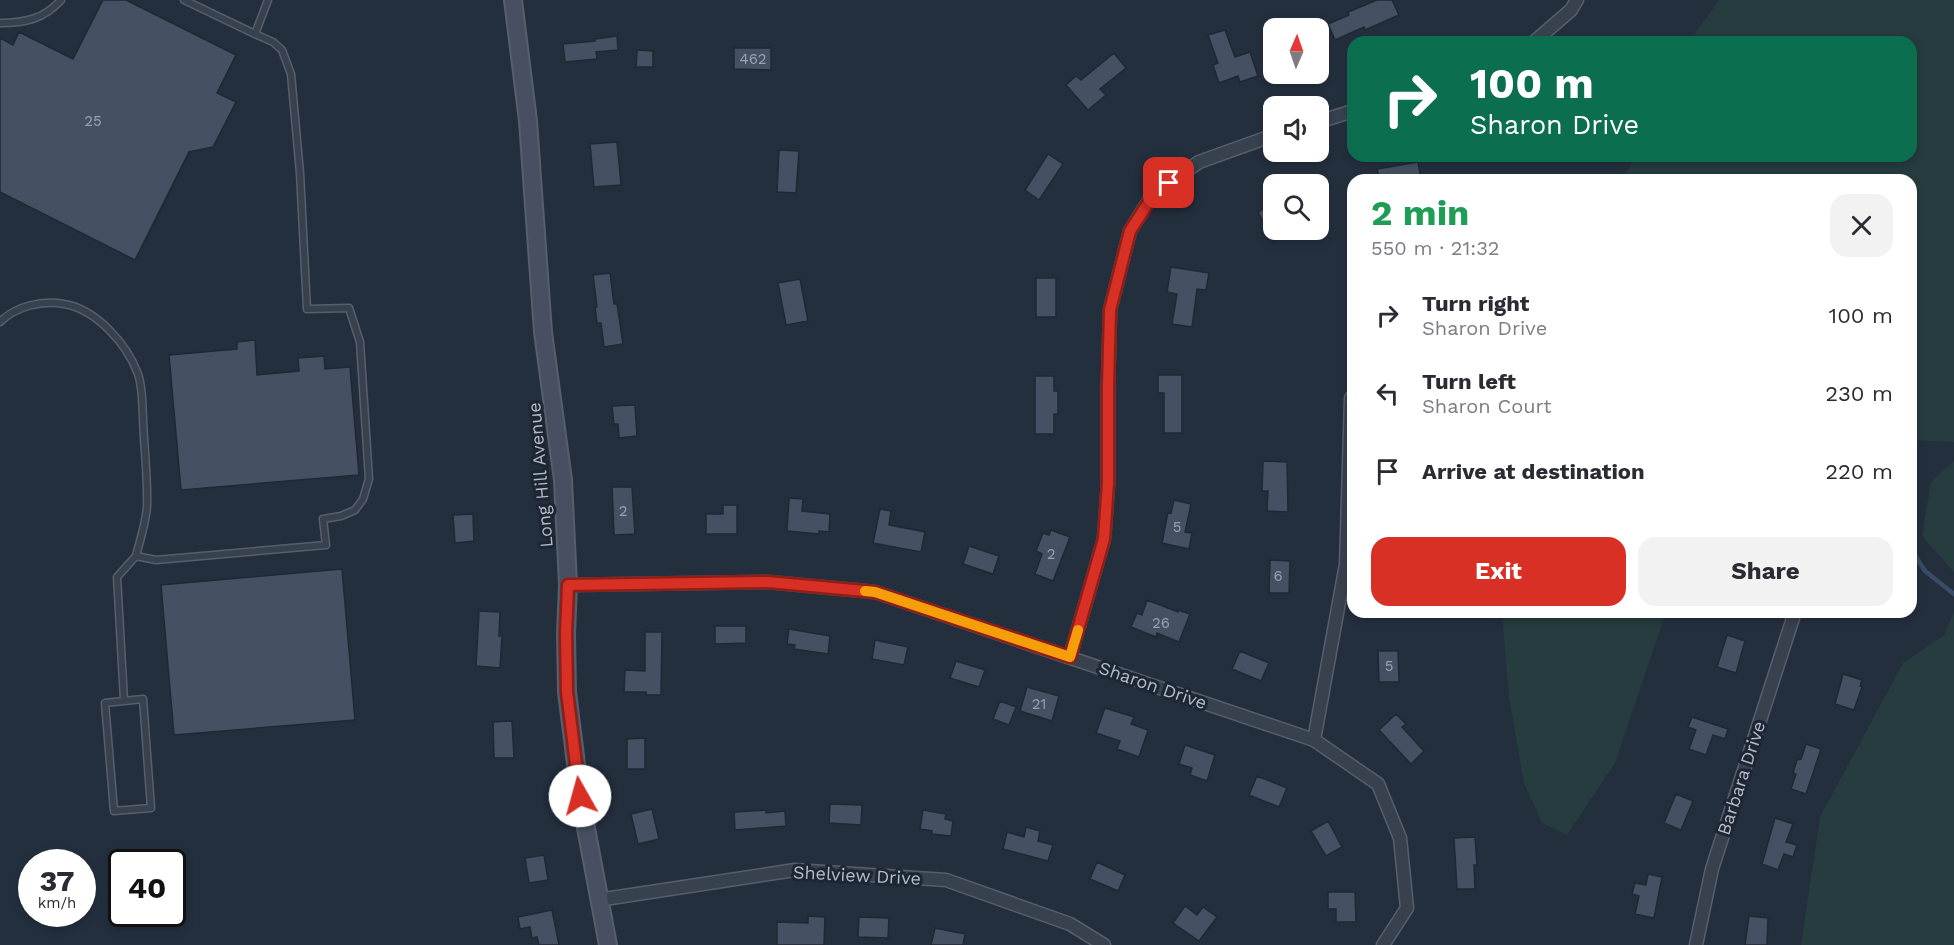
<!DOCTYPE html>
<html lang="en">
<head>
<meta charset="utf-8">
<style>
  body { margin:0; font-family:"Work Sans",sans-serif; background:#f2f2f3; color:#2b2b33; height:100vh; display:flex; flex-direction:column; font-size:22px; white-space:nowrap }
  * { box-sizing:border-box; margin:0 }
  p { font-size:20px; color:#7c7c81 }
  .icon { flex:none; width:33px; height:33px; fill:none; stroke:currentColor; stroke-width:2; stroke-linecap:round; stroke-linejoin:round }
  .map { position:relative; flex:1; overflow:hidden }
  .panel { position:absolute; left:1347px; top:174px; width:570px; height:444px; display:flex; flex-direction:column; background:#fff; border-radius:18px; box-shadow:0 3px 9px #0003 }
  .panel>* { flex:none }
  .guide { position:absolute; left:1347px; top:36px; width:570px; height:126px; border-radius:18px; box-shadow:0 3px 9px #0003; background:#0b6e4f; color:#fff; overflow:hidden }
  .needle { width:39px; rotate:2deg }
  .tools { position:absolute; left:1263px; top:18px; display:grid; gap:12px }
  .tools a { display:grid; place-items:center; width:66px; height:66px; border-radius:12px; background:#fff; box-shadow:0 3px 9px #0003; font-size:30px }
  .speed { position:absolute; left:18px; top:849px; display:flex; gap:12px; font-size:30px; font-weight:700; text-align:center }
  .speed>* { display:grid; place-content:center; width:78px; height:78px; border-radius:50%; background:#fff; box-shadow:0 3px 9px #0003; line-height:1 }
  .speed small { font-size:15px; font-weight:400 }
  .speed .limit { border:3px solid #111; border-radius:9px; background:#fff; color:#111 }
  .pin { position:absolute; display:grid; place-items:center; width:51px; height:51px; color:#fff; margin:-26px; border-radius:12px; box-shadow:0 3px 9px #0006 }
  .me { position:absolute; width:66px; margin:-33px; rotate:353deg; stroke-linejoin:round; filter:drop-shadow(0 0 4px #0008) }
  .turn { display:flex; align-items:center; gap:21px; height:126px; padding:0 24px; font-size:27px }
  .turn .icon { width:78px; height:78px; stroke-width:2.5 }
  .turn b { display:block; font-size:42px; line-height:51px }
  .round { display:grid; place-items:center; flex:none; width:63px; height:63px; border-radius:18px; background:#f2f2f3 }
  .overview { display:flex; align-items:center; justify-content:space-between; height:102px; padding:0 24px }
  h1 { font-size:36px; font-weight:700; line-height:45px; color:#1e9e55 }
  .cta { display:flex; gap:12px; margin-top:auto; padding:12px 24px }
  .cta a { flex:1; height:69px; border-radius:18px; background:#d93025; color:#fff; font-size:24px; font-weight:700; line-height:69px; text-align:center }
  .cta a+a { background:#f2f2f3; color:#2b2b33 }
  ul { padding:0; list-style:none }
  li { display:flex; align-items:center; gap:18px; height:78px; padding:0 24px }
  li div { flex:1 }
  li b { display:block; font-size:22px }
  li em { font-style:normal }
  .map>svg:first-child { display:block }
</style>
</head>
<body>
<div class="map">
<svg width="1954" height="945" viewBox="0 0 1954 945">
  <rect width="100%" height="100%" fill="#242f3e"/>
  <path fill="#263c3f" d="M1719 0H1954V442L1911 440V180H1621L1637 156H1911V42H1689Z
    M1954 461V572L1922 536 1931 482Z
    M1502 612H1666L1615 763 1567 835 1542 823 1524 783 1509 698Z
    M1954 612V945H1801L1820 817 1903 663 1944 635Z"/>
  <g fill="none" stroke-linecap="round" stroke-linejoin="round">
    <path stroke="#394c67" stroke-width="4.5" d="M1911 549 1925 571 1954 594"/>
  </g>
  <path fill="#455162" stroke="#1f2835" stroke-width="1.5" d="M103 0H126L236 55 217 93 236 102 213 147 189 152 135 260 0 192V38L13 45 19 32 73 59Z
    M1377 0H1392L1399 15 1365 30 1364 27 1335 40 1328 24 1349 15 1348 12Z
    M1225 30 1235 57 1250 52 1258 76 1240 82 1238 76 1219 83 1213 65 1218 63 1208 35Z
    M617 36 618 50 596 52 597 59 565 62 563 44 595 41V39Z
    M734 48H771V70L734 69Z
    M637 50 653 51V67H636Z
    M1114 53 1126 68 1100 89 1106 95 1088 110 1066 85 1076 76 1081 80Z
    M617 142 621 185 594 187 590 144Z
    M779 150 799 151 796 193 777 192Z
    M1048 154 1063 164 1039 200 1025 190Z
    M1418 162 1421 180H1379L1377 169Z
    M1268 206 1270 210 1274 208V242L1258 212Z
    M1171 267 1209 273 1206 290 1197 289 1192 327 1172 324 1177 294 1167 292Z
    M610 273 614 304H617L623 344 604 347 601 323H597L595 307H597L593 275Z
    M1036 278H1056V317H1036Z
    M800 279 808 321 786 325 778 283Z
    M255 340 257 375 299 371 298 358 324 356 325 369 350 367 359 475 181 490 169 355 237 349V342Z
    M1158 375H1182V433H1164V393H1158Z
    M1035 376H1054V391H1058V414H1054V434H1035Z
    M635 405 637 436 619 438 618 424H614L612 406Z
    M1263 461 1287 462 1288 512 1267 511 1268 491H1262Z
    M612 487H632L635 534 614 535Z
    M789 498 803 499 802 511 830 514 829 532 819 531V534L787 531Z
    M1174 500 1191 504 1185 532 1192 533 1189 549 1162 543 1168 512 1171 513Z
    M723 505H737V534H706V514H723Z
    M880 509 891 511 889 525 925 532 921 552 873 543Z
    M473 514 474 541 455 543 453 515Z
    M1051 530 1070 537 1053 581 1035 574 1042 554 1036 551 1043 533 1049 535Z
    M969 546 999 556 993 574 963 564Z
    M1270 560 1290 561 1289 593H1269Z
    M342 569 355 720 174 735 161 585Z
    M1147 600 1178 612V610L1190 614 1179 642 1157 633 1156 637 1131 627 1137 613 1142 615Z
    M479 611 500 612 499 636H502L500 668 476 666Z
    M715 626H746V643L715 644Z
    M789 629 830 636 828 654 794 649 795 645 787 644Z
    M645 632H662L661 695H646V692H624L625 670 645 671Z
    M1727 635 1745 641 1736 673 1717 667Z
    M875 640 908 647 904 665 872 659Z
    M1240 651 1269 663 1261 681 1232 669Z
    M1378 651H1398L1399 682H1379Z
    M956 661 985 670 979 687 950 678Z
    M1843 674 1862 680 1860 686 1862 687 1854 710 1835 704Z
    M1027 687 1059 696 1052 721 1020 711Z
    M1000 701 1016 707 1009 725 993 719Z
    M1105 708 1134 717 1131 724 1148 730 1139 757 1117 749 1120 741 1096 733Z
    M1396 714 1406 724 1402 727 1424 751 1411 764 1379 730Z
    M1692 717 1728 729 1725 739 1713 735 1706 755 1689 749 1696 730 1688 727Z
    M512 721 514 758H494L493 722Z
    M645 738V769H627V739Z
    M1806 744 1821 749 1806 794 1791 789 1796 774 1793 773 1797 760 1801 759Z
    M1185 745 1215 755 1207 781 1190 775 1192 768 1179 764Z
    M1257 776 1287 788 1279 807 1249 795Z
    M1676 794 1693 801 1681 830 1664 823Z
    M830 804 862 805 861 825 829 823Z
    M652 809 659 839 638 844 631 814Z
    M766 810V813L785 811 786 826 735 830 734 812Z
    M923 810 946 814 945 819 953 821 951 836 932 834V831L920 829Z
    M1775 818 1793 824 1786 842 1797 845 1793 857 1784 854 1778 870 1762 864Z
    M1328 821 1342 847 1326 856 1311 831Z
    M1026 827 1040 831 1038 841 1053 845 1048 861 1003 849 1007 832 1024 837Z
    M1475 837 1477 865H1474L1475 889H1457L1454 838Z
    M544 855 548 880 529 883 525 858Z
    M1097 862 1125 875 1118 891 1090 879Z
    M1648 874 1662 877 1654 918 1635 914 1639 896 1632 894 1635 883 1646 885Z
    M1328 892H1355L1356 922H1336V909H1328Z
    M1185 906 1197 915 1203 907 1217 917 1199 941 1173 923Z
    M552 910 559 945H539L537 937 532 938 530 927 520 929 518 917Z
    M808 916 825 917 824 945H777V922L808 923Z
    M1749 916 1768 918 1767 945H1745Z
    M859 917 889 918 888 938 858 937Z
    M935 928 965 934 963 945H931Z"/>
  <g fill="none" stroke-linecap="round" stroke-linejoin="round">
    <defs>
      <path id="lane" d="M184 0 255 34
        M0 23C25 23 44 19 61 0
        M0 322C16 306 42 300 64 304 96 309 127 344 138 374 143 388 142 404 143 419 144 448 148 478 147 506 146 523 140 540 136 556
        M143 699 151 808 114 811 105 703Z
        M124 700 117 577 136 556 156 560 326 545 323 519 341 516 355 510 363 499 369 479 360 342 349 308 307 309 300 173 291 74 282 50 273 42 255 34 268 0"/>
      <path id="street" d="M1534 42 1571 10 1577 0
        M1318 122 1353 111
        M568 585 768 582 875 592 1314 740 1378 784 1400 838 1407 908 1383 945
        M1070 657 1104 539 1108 484V387L1110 310 1130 231 1153 194 1199 162 1274 135
        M1314 740 1346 564 1351 398
        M598 900 795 870 946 880 1070 924 1104 945
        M1696 945 1712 869 1795 612"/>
      <path id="secondary" d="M513 0 528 121 543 332 563 480 568 585 566 634 567 692 580 796 608 945"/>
    </defs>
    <use href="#lane" stroke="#565f6c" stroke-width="9"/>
    <use href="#street" stroke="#565f6c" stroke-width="15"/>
    <use href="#secondary" stroke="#565f6c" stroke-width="20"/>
    <use href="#lane" stroke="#38414e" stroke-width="6"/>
    <use href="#street" stroke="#38414e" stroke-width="12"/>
    <use href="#secondary" stroke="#465061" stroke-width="16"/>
  </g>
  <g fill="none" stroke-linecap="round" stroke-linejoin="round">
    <defs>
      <path id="route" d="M580 796 567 692 566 634 568 585 768 582 875 592 1070 657 1104 539 1108 483V387L1110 310 1130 231 1154 194 1169 183"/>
    </defs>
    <use href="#route" stroke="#8d1f18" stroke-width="15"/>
    <use href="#route" stroke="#d93025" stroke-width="10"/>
    <path stroke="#f59e0b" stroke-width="10" d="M865 591 875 592 1070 657 1078 630"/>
  </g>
  <g text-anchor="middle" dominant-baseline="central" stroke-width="6" stroke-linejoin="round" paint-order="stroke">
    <g font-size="15" fill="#98a1af">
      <text x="753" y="59">462</text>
      <text x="93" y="121">25</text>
      <text x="623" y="511">2</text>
      <text x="1177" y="527">5</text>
      <text x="1051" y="554">2</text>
      <text x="1278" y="576">6</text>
      <text x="1161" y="623">26</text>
      <text x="1389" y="666">5</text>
      <text x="1039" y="704">21</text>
    </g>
    <g font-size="18" fill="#b4bcc9" stroke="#1d2633">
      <text transform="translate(540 475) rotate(-95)">Long Hill Avenue</text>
      <text transform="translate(1153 685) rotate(19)">Sharon Drive</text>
      <text transform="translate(1741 778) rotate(-72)">Barbara Drive</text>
      <text transform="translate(857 875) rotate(3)">Shelview Drive</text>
    </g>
  </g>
</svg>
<div class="tools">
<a><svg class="needle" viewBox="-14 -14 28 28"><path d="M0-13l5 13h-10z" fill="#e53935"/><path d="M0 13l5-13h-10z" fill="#7c7c81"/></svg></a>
<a><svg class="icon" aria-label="sound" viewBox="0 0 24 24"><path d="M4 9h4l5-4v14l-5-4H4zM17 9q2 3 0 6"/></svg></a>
<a><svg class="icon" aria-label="search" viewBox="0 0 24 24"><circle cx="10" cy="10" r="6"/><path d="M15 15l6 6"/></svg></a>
</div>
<div class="speed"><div>37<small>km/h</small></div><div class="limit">40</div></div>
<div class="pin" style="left:1169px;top:183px;background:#d93025"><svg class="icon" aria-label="arrive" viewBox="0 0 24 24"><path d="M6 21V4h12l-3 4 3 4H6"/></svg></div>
<svg class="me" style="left:580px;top:796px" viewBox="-20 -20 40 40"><circle r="19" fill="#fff"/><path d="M0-13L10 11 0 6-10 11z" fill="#d93025"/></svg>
<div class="guide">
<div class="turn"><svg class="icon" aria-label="right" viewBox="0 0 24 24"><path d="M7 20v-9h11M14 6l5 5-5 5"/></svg><div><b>100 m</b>Sharon Drive</div></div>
</div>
<section class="panel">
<div class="overview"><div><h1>2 min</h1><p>550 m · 21:32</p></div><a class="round"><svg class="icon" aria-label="close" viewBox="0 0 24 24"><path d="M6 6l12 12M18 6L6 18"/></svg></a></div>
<ul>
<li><svg class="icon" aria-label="right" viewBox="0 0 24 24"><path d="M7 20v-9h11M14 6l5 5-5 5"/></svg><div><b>Turn right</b><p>Sharon Drive</p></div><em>100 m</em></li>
<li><svg class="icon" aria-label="left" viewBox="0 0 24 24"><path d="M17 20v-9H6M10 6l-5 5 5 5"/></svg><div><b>Turn left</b><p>Sharon Court</p></div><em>230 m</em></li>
<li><svg class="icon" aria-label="arrive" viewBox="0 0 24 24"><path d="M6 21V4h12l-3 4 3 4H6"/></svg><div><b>Arrive at destination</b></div><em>220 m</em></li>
</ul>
<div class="cta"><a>Exit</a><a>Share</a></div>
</section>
</div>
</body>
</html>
